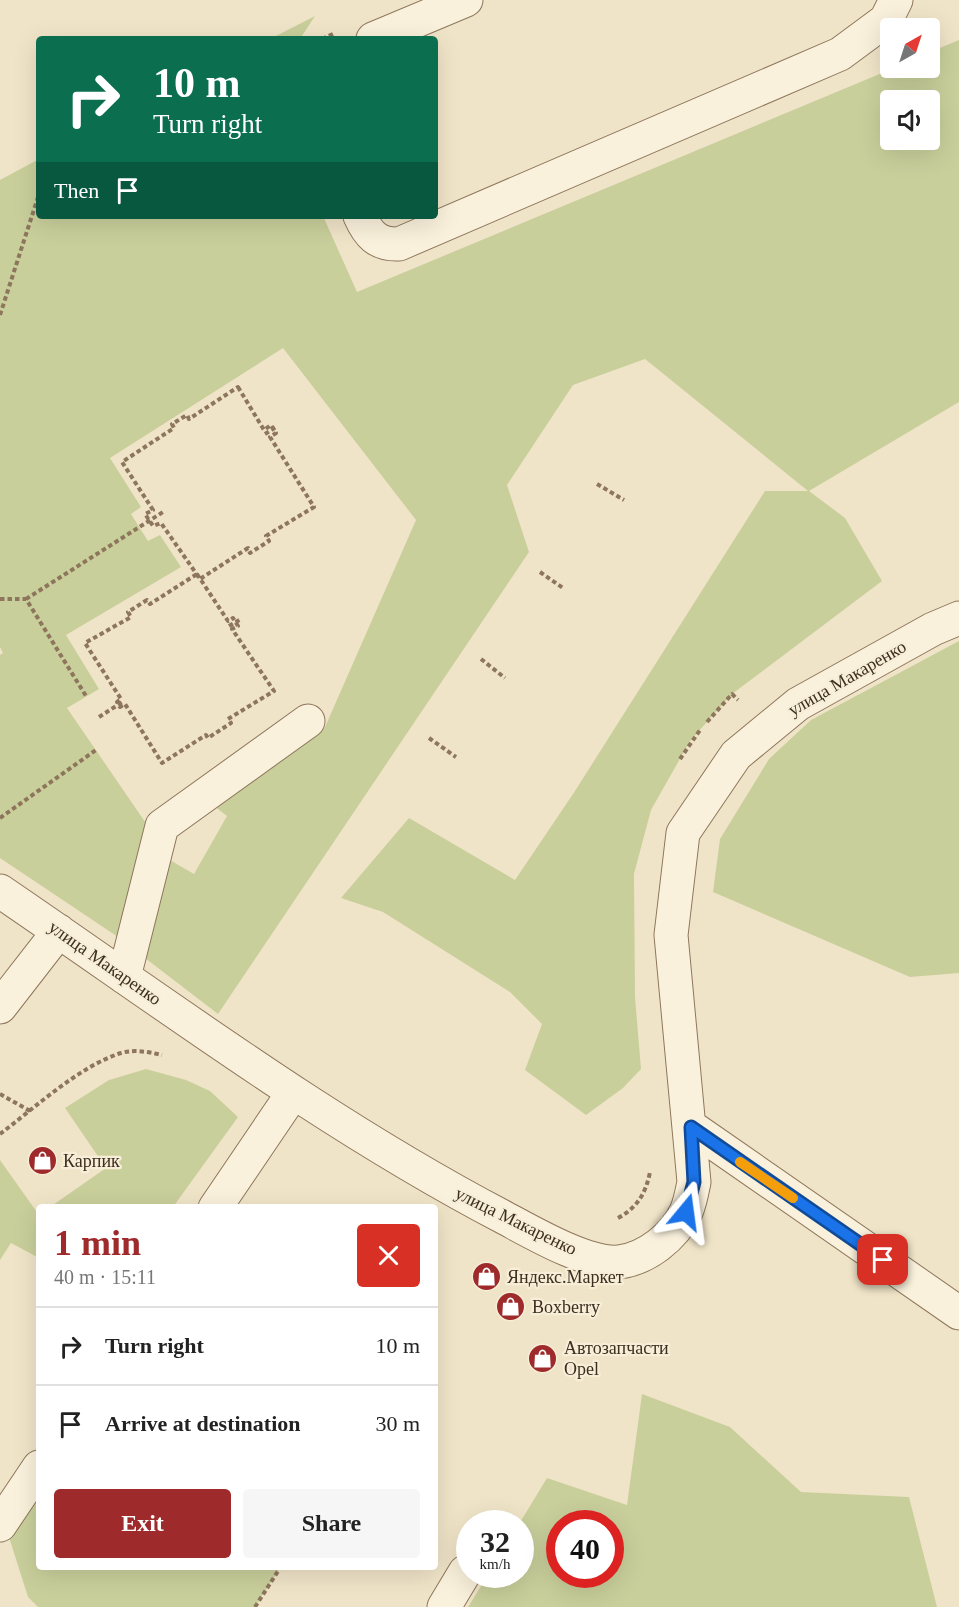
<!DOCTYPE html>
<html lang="en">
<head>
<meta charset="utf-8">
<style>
  body { margin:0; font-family:"Times New Roman",serif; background:#f6f6f6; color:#222; height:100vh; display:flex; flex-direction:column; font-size:22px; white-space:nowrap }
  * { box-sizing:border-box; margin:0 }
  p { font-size:20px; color:#767676 }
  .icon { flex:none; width:33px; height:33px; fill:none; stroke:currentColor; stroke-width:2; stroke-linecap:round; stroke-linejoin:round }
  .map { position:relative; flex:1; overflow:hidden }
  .panel { position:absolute; left:36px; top:1204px; width:402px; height:366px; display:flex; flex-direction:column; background:#fff; border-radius:6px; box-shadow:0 6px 24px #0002 }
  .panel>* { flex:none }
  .banner { position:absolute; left:36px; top:36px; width:402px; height:183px; border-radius:6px; box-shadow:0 6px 24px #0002; background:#0b6e4f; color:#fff; overflow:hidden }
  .needle { width:39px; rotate:39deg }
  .tools { position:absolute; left:880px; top:18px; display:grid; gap:12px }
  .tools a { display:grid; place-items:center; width:60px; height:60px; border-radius:6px; background:#fff; box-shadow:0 6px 24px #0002; font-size:30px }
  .speed { position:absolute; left:456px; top:1510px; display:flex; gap:12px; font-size:30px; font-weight:700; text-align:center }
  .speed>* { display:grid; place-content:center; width:78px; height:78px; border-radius:50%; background:#fff; box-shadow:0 6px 24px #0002; line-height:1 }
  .speed small { font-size:15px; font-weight:400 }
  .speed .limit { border:9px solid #d22; background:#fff; color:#111 }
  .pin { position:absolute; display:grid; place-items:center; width:51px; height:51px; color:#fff; margin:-26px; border-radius:12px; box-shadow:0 3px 9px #0006 }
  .me { position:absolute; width:66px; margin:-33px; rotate:16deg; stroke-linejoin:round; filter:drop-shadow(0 0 4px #0008) }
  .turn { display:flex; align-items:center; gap:21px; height:126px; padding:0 18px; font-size:27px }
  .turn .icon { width:78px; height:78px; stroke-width:2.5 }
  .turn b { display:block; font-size:42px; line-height:51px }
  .then { display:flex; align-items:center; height:57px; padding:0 18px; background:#0003; gap:12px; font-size:22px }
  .round { display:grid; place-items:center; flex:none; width:63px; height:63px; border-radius:6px; background:#f6f6f6 }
  .head { display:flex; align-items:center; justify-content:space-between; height:102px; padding:0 18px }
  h1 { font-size:36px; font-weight:700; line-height:45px; color:#9e2a2b }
  .button { display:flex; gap:12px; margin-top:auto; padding:12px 18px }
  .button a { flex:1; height:69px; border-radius:6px; background:#9e2a2b; color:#fff; font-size:24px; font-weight:700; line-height:69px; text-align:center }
  .button a+a { background:#f6f6f6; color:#222 }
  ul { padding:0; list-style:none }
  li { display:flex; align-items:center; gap:18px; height:78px; padding:0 18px; border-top:2px solid #e0e0e0 }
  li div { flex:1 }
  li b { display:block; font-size:22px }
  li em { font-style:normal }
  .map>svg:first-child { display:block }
</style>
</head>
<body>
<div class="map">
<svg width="959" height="1607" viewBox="0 0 959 1607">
  <rect width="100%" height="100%" fill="#f0e4c8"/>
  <path fill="#c9cf9b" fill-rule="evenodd" d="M315 16 300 39H270Z
    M959 40V402L809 491 845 518 882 581 732 694 690 741 651 810 634 874 635 997 641 1069 623 1088 586 1115 525 1070 542 1024 510 992 383 912 341 898 409 818 515 880 575 791 765 491H808L645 359 573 385 507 485 529 552 218 1014 115 935 0 858V655L3 653 0 647V180L39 159V216H323L357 292 894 68H930V52ZM891 100H930V140H891ZM283 348 416 520 325 727 210 803 227 816 194 874 156 852 152 832 67 708 99 689 66 635 181 567 160 535 148 541 131 514 141 507 110 458Z
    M959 641V973L910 977 713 892 720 839 769 759 811 720Z
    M146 1069 186 1080 210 1091 238 1117 173 1207H50L106 1168 65 1108 109 1080Z
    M0 1160 39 1215V1258L11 1243 0 1260Z
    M642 1394 730 1427 801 1492 909 1497 937 1607H468L488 1575H520L519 1524 547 1478 627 1505ZM560 1524H610V1575H560Z
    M39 1493V1568H280L255 1607H38L28 1597 8 1534Z"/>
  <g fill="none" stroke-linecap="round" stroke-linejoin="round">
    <defs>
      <path id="minor" d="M373 39 466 0
        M360 216C368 234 377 245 399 244L840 54 886 20 896 0
        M0 891C166 1004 327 1125 505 1218 533 1233 588 1265 619 1262 646 1259 674 1237 686 1212 690 1203 692 1192 694 1182L671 935 683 833 736 755 798 704 933 629 959 618
        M124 977 162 826 308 721
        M0 1007 59 931
        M691 1127 959 1313
        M215 1208 293 1093
        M0 1525 39 1467
        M444 1607 465 1572"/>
    </defs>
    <use href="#minor" stroke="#8d765c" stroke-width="35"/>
    <path stroke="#8d765c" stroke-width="4" stroke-dasharray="4.5 3" stroke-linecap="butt" d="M322 39 333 34
      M0 315 39 194
      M238 387 264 430 271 425 276 433 270 437 314 507 266 536 269 541 250 553 248 548 200 579 161 523 153 526 145 514 153 510 122 462 174 428 172 424 187 415 189 419Z
      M265 434 276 427
      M597 484 624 500
      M540 572 563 588
      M197 574 228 621 233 618 238 626 232 629 274 691 228 719 231 723 208 738 206 735 162 763 125 704 120 707 117 702 121 699 85 643 131 617 128 612 147 600 150 604Z
      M0 599H26L86 696
      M26 599 163 512
      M229 626 241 619
      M481 659 505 678
      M99 717 124 701
      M707 722 732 694 738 700
      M429 738 456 757
      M680 759 700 730
      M0 818 96 750
      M0 1094 30 1111
      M0 1134C36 1107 78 1067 121 1053 135 1049 148 1052 162 1055
      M618 1218C637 1208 646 1193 650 1172
      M255 1607 280 1568"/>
    <use href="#minor" stroke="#faf1dc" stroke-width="33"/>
  </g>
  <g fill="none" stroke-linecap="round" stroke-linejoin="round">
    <defs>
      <path id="route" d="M686 1212 694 1182 691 1127 883 1260"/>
    </defs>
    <use href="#route" stroke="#114b97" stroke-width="15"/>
    <use href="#route" stroke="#1a73e8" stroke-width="10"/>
    <path stroke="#f59e0b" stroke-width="10" d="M740 1162 793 1198"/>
  </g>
  <defs>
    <symbol id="shop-disc" viewBox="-11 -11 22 22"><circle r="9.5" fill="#9e2a2b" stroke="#f7eed8"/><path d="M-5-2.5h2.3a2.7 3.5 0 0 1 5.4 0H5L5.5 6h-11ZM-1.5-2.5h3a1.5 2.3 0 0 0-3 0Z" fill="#fff"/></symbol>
  </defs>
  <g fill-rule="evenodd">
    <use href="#shop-disc" x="26" y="1144" width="33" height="33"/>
    <use href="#shop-disc" x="470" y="1260" width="33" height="33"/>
    <use href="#shop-disc" x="494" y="1290" width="33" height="33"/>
    <use href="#shop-disc" x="526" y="1342" width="33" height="33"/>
  </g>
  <g text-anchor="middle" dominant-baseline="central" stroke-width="4.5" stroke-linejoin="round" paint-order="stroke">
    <g font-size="18" fill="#3d2e20" stroke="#f7eed8">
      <text transform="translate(847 678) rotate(-30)">улица Макаренко</text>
      <text transform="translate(105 963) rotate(35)">улица Макаренко</text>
      <text transform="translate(516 1221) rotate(26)">улица Макаренко</text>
    </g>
    <g font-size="18" fill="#3d2e20" stroke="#f7eed8" text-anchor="start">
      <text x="63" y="1161">Карпик</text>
      <text x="507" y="1277">Яндекс.Маркет</text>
      <text x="532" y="1307">Boxberry</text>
      <text x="564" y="1348">Автозапчасти<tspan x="564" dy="21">Opel</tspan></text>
    </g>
  </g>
</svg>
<div class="tools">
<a><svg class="needle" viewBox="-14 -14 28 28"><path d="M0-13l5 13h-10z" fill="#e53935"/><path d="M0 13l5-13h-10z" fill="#767676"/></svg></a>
<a><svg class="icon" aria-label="sound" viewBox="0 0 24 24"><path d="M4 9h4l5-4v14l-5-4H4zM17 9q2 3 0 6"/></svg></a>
</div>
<div class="speed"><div>32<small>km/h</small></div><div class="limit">40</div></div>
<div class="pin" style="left:883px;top:1260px;background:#d93025"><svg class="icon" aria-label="arrive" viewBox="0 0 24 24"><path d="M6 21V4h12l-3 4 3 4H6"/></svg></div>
<svg class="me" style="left:686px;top:1212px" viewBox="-20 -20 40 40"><path d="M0-17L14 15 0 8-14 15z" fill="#1a73e8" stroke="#fff" stroke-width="4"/></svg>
<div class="banner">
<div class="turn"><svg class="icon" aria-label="right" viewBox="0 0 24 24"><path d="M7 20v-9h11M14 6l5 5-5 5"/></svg><div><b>10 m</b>Turn right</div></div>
<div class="then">Then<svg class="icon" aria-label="arrive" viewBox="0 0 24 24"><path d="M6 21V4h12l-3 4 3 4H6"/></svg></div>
</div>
<section class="panel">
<div class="head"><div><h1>1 min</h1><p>40 m · 15:11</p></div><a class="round" style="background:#d93025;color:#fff"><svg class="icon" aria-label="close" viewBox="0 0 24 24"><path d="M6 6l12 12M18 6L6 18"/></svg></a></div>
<ul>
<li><svg class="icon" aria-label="right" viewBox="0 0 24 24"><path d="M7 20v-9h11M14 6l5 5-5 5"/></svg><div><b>Turn right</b></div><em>10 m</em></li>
<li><svg class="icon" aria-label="arrive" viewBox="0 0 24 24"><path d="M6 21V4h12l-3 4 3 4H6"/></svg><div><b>Arrive at destination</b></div><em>30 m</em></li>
</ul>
<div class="button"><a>Exit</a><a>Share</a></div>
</section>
</div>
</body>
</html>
